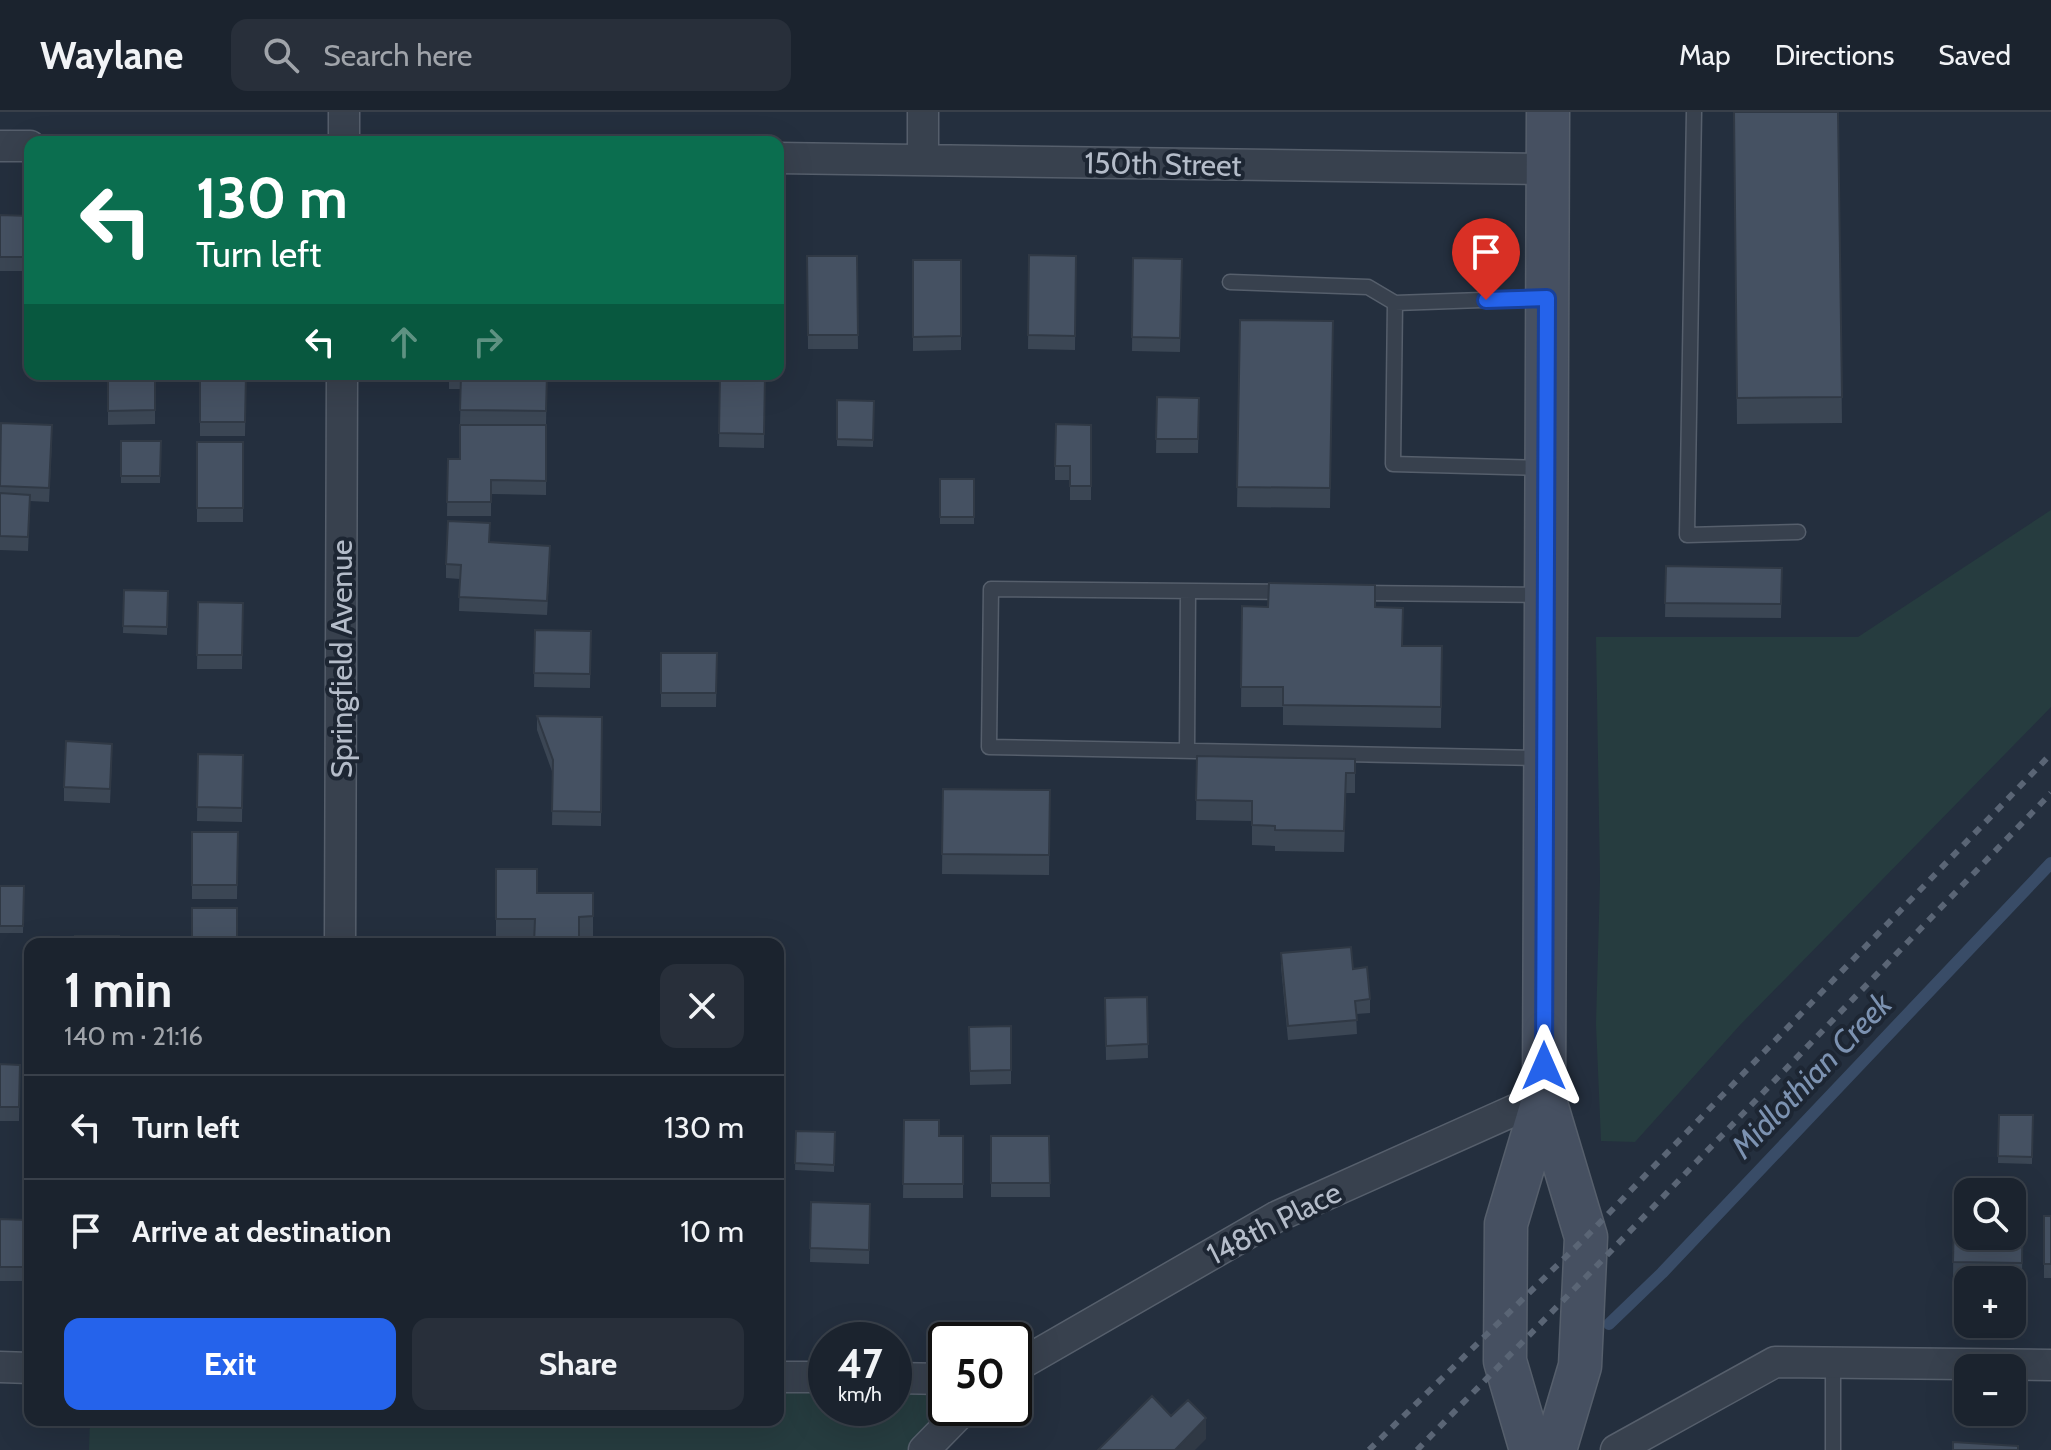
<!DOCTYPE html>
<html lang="en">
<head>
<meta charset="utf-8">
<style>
  body { margin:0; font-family:Cabin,sans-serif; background:#282f3a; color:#f1f3f6; height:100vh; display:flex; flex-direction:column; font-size:30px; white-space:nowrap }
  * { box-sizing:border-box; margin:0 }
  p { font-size:26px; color:#a0a4aa }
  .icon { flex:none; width:44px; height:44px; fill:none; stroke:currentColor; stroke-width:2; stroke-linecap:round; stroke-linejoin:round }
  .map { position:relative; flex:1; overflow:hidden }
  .panel { position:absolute; left:24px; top:826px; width:760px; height:488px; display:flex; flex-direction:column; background:#1b232e; border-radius:16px; box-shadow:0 8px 32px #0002,0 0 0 2px #39404a }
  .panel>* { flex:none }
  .guide { position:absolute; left:24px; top:24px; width:760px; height:244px; border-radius:16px; box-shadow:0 8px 32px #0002,0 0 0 2px #39404a; background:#0b6e4f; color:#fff; overflow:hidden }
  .controls { position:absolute; left:1954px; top:1066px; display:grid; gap:16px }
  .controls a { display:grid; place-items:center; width:72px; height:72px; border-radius:16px; background:#1b232e; box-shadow:0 8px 32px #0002,0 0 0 2px #39404a; font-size:40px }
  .speed { position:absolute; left:808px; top:1210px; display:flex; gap:16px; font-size:40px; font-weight:700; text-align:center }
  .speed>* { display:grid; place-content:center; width:104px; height:104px; border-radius:50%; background:#1b232e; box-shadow:0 8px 32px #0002,0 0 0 2px #39404a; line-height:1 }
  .speed small { font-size:20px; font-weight:400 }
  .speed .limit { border:4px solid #111; border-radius:12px; background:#fff; color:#111 }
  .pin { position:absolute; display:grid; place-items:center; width:68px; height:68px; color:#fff; margin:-82px -34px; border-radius:50% 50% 50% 0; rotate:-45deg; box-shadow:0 0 8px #0007 }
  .pin .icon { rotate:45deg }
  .me { position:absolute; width:88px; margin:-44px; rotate:0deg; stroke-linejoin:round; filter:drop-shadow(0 0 6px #0008) }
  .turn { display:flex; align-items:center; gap:28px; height:168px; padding:0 40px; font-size:36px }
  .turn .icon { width:104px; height:104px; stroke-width:2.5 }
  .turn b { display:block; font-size:56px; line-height:68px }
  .lanes { display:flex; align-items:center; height:76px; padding:0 40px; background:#0003; justify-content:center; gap:40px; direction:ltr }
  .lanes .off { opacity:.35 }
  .round { display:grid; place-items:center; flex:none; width:84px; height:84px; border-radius:16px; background:#282f3a }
  .head { display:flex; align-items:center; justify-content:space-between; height:136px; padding:0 40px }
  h1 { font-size:48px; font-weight:700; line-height:60px }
  .primary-button { display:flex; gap:16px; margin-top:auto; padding:16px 40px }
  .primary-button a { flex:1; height:92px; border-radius:16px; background:#2563eb; color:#fff; font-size:32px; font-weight:700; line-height:92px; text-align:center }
  .primary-button a+a { background:#282f3a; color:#f1f3f6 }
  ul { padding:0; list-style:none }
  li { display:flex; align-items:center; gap:24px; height:104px; padding:0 40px; border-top:2px solid #39404a }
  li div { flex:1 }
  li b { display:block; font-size:30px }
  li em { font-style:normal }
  header { display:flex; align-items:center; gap:48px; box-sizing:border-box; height:112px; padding:0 40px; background:#1b232e; border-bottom:2px solid #39404a }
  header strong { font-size:38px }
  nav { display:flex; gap:44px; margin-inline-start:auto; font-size:28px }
  .search { width:560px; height:72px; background:#282f3a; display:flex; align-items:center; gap:20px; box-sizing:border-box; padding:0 28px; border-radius:16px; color:#a0a4aa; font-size:30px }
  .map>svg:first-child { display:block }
</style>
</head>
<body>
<header>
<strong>Waylane</strong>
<div class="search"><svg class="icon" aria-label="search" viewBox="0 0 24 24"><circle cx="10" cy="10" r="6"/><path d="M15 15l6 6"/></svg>Search here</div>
<nav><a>Map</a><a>Directions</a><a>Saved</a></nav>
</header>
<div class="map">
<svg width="2051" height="1338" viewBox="0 0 2051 1338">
  <rect width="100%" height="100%" fill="#242f3e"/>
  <path fill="#263c3f" d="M2051 398V595L1740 913 1635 1030 1601 1029 1596 912 1600 768 1596 525H1858Z
    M778 1265H826V1296H894V1266L946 1267V1296L924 1338H89L90 1308H778Z"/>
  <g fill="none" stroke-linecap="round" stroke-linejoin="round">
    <path stroke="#394c67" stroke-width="12" d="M1609 1212 1662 1161 2051 751"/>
    <defs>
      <path id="service" d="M1694 0 1687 423 1798 420
        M1230 170 1368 175 1395 191
        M1543 186 1395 191 1393 352 1544 356
        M1286 480 991 477 989 635 1544 646
        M1359 481 1542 483
        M1187 638 1188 479
        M1833 1338V1251"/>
      <path id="minor" d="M344 30V0
        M0 34H30
        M778 46 1548 57
        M923 48V0
        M340 832 342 262
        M0 1255 30 1256
        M1014 1256 1276 1105 1544 985
        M778 1265H826
        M894 1266 946 1267
        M924 1338 965 1296
        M1616 1338 1775 1250 2051 1253"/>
      <path id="secondary" d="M1544 985 1586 1125 1580 1254 1555 1338
        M1531 1338 1505 1249 1506 1112 1544 985 1548 0"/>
    </defs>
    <use href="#service" stroke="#565f6c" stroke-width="17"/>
    <use href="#minor" stroke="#565f6c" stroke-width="33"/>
    <use href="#secondary" stroke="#565f6c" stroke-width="45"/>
    <use href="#service" stroke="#38414e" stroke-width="14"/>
    <use href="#minor" stroke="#38414e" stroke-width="30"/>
    <use href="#secondary" stroke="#465061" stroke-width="42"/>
    <path stroke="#5a6575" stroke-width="6" stroke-dasharray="8 8" stroke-linecap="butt" d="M1369 1338 1586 1125 2051 642
      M1417 1338 1585 1166 2051 681"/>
  </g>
  <path fill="#3b4654" d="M1734 0H1838L1842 311 1737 312Z
    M0 103 30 104V159H0Z
    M1029 143 1076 144 1075 238 1028 237Z
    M807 144H857L858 237H808Z
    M1133 146 1182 147 1180 240 1132 239Z
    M913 148H961V238L913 239Z
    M1240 208 1333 209 1330 396 1237 395Z
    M108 262H155V312L108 313Z
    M200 262H246L245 324H200Z
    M449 262H547L546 313 460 312 461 277H449Z
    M720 262H765L764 336 719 335Z
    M1157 285 1199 286 1198 341H1156Z
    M837 288 874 289 873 335 837 334Z
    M546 313V383L491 382V404H447L448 347H460Z
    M1091 313V388H1070V368H1055V354Z
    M52 327 49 390 30 389 28 439 0 438V342Z
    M121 329H161L160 371H121Z
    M197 330H243V410H197Z
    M940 367H974V412H940Z
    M490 431 550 448 547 503 459 499 460 467 446 466V452Z
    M1666 454 1782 456 1781 506 1665 505Z
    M124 478 168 479 167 523 123 521Z
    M198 490 243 491 242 557H197Z
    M1242 494 1375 495 1402 534H1442L1441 616 1283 613V595H1241Z
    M535 518 591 519 590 576 534 575Z
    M661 541H717L716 595H661Z
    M537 604 602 605 601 714 552 713 553 662 537 618Z
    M198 642 243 643 242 710 197 709Z
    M1197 644 1355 647V681H1346L1344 740 1275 739V734L1252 733V709L1196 708Z
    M112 646 110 691 64 689V675Z
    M943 677 1050 678 1049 763 942 762Z
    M192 720H238L237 787H192Z
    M496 757 537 781H593V825L534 827H496Z
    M0 774H24L23 821H0Z
    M1281 841 1353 857 1370 887V901L1356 902 1357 922 1288 928 1281 855Z
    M1147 885 1148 946 1106 948 1105 886Z
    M1011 914V972L970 973 969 915Z
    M0 952 20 953 19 1009H0Z
    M1999 1003H2033L2032 1052 1998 1051Z
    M904 1008 939 1024H963V1086H903Z
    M796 1019 835 1020 834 1060 795 1058Z
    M991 1024H1049L1050 1085H991Z
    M2023 1089 2022 1165 1953 1164 1954 1104 1968 1124Z
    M778 1090H781V1150H778Z
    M811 1090 870 1092 869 1152 810 1150Z
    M2044 1104H2051V1166H2044Z
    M0 1107 28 1108V1169H0Z"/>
  <path fill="#303945" d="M1206 1306V1327L1195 1338H1175Z"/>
  <path fill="#455162" stroke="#303945" stroke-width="2" d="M1734 0H1838L1842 285 1737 286Z
    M0 103 30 104V145H0Z
    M1029 143 1076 144 1075 224 1028 223Z
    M807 144H857L858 223H808Z
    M1133 146 1182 147 1180 226 1132 225Z
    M913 148H961V224L913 225Z
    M1240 208 1333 209 1330 376 1237 375Z
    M108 262H155V298L108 299Z
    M200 262H246L245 310H200Z
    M449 262H547L546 299 460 298 461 263Z
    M720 262H765L764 322 719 321Z
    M1157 285 1199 286 1198 327H1156Z
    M837 288 874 289 873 328 837 327Z
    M1 311 52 313 49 376 0 374Z
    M1056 312 1091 313V374H1070V354H1055Z
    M460 313H546V369L491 368V390H447L448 347H460Z
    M121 329H161L160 364H121Z
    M197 330H243V396H197Z
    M940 367H974V405H940Z
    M0 381 30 383 28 425 0 424Z
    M448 409 490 411 489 430 550 434 547 489 459 485 461 453 446 452Z
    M1666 454 1782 456 1781 492 1665 491Z
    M1269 471 1375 473V495L1403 496 1402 534H1442L1441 595 1283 593V575H1241L1242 494 1268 495Z
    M124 478 168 479 167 515 123 514Z
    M198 490 243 491 242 543H197Z
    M535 518 591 519 590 562 534 561Z
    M661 541H717L716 581H661Z
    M537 604 602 605 601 700 552 699 553 648Z
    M66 629 112 632 110 677 64 675Z
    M198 642 243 643 242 696 197 695Z
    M1197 644 1355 647V661H1346L1344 719 1275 718V714L1252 713V689L1196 688Z
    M943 677 1050 678 1049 743 942 742Z
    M192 720H238L237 773H192Z
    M496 757H537V781H593V804L579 805V832H534L535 807H496Z
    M0 774H24L23 814H0Z
    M192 796H237V832H192Z
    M75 824H119V832H75Z
    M1351 835 1353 857 1367 855 1370 887 1355 889 1357 908 1288 914 1281 841Z
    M1147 885 1148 932 1106 934 1105 886Z
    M1011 914V958L970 959 969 915Z
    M0 952 20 953 19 995H0Z
    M1999 1003H2033L2032 1045 1998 1044Z
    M904 1008H939V1024H963V1072H903Z
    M796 1019 835 1020 834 1053 795 1051Z
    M991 1024H1049L1050 1071H991Z
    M2012 1088 2023 1089 2022 1151 1953 1150 1954 1104 1968 1105V1124H2012Z
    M778 1090H781V1137L778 1136Z
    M811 1090 870 1092 869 1138 810 1136Z
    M2044 1104H2051V1152H2044Z
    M0 1107 28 1108V1155H0Z
    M1152 1284 1171 1304 1188 1288 1206 1306 1175 1338H1098Z
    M1953 1330 2018 1334V1338H1953Z"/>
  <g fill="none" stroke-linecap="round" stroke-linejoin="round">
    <defs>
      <path id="route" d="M1486 188 1547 186 1544 954"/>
    </defs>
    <use href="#route" stroke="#184099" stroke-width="20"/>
    <use href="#route" stroke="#2563eb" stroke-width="14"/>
  </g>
  <g text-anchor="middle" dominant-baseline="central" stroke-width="8" stroke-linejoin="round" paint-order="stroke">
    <g font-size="30" fill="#b4bcc9" stroke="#1d2633">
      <text transform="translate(1163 52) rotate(1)">150th Street</text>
      <text transform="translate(341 547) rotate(-90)">Springfield Avenue</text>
      <text transform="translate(1274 1111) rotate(-27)">148th Place</text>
    </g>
    <g font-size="32" font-style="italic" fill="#7c92b1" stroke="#1d2633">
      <text transform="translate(1811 963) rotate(-46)">Midlothian Creek</text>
    </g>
  </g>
</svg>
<div class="controls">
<a><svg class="icon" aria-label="search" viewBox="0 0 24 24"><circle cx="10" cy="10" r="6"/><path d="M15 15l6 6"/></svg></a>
<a>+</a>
<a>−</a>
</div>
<div class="speed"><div>47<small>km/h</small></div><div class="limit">50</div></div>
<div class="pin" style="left:1486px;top:188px;background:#d93025"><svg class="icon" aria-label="arrive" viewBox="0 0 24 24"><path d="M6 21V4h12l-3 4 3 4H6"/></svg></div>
<svg class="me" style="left:1544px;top:954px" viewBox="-20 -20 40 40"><path d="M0-17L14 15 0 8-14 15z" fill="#2563eb" stroke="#fff" stroke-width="4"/></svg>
<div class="guide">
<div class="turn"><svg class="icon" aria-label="left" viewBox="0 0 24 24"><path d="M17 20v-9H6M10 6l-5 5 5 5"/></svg><div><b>130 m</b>Turn left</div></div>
<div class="lanes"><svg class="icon" aria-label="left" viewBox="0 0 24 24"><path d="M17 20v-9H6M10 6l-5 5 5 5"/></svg><svg class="icon off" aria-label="ahead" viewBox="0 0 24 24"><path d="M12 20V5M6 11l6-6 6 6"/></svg><svg class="icon off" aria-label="right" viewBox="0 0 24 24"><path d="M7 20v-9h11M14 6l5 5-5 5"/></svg></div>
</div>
<section class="panel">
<div class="head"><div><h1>1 min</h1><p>140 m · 21:16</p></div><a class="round"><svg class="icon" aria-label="close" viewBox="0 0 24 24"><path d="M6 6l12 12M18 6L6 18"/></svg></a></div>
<ul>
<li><svg class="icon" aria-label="left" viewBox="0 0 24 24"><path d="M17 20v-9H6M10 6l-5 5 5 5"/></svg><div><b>Turn left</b></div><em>130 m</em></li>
<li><svg class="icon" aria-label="arrive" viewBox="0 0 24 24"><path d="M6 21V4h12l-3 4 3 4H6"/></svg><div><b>Arrive at destination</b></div><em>10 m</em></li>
</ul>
<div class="primary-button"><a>Exit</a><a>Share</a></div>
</section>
</div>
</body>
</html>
